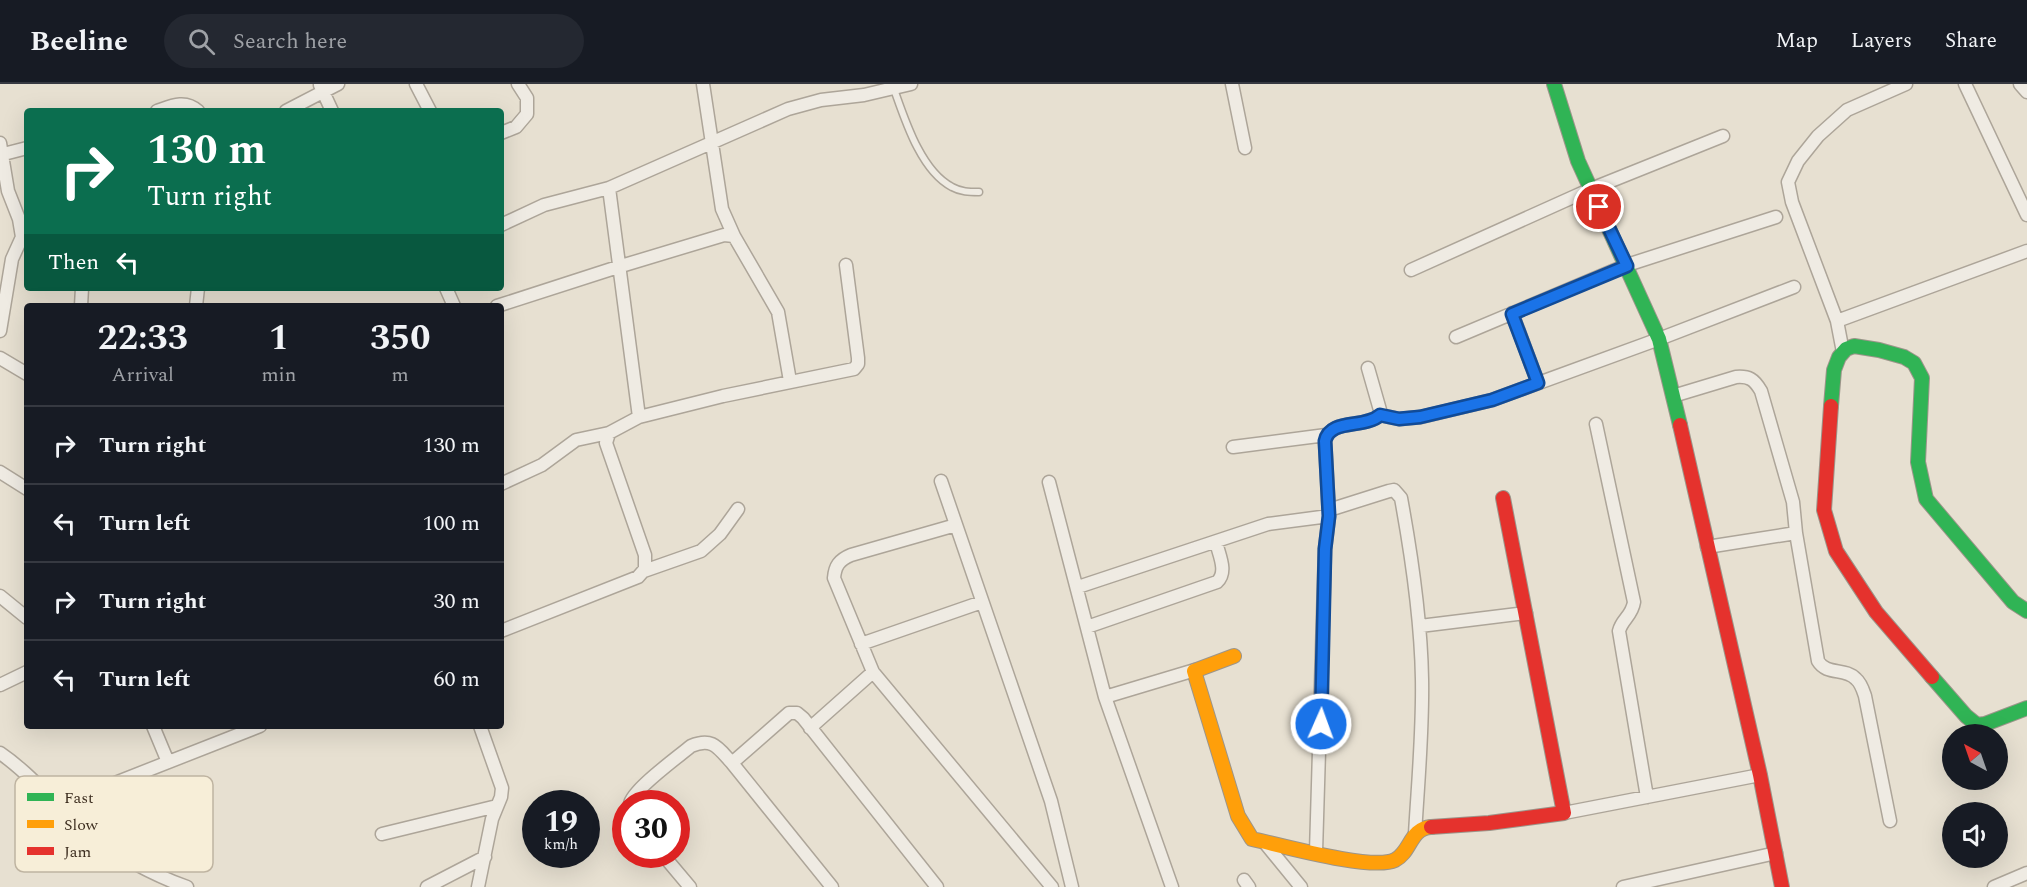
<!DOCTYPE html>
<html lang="en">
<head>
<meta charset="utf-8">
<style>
  body { margin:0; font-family:Spectral,serif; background:#242831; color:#f1f3f6; height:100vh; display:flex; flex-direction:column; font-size:22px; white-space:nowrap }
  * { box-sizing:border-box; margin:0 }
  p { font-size:20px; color:#9ea1a6 }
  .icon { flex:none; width:33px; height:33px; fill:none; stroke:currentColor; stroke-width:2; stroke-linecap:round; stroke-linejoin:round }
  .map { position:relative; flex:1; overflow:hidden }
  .sheet { position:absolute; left:24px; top:219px; width:480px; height:426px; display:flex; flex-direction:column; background:#171b24; border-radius:6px; box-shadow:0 6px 24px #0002 }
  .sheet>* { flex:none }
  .banner { position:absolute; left:24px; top:24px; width:480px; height:183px; border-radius:6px; box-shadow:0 6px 24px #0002; background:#0b6e4f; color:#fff; overflow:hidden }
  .needle { width:39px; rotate:320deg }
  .fabs { position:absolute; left:1942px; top:640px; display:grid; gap:12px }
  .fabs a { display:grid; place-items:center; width:66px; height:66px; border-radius:50%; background:#171b24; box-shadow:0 6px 24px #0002; font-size:30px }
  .speed { position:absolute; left:522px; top:706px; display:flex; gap:12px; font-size:30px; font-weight:700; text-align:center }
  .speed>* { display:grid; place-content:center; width:78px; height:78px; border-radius:50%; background:#171b24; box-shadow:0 6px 24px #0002; line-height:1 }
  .speed small { font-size:15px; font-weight:400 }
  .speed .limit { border:9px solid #d22; background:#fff; color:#111 }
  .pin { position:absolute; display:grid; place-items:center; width:51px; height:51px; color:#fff; margin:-26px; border:3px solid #fff; border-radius:50%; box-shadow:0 2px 6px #0007 }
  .me { position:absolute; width:66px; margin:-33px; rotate:2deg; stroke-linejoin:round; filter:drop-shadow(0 0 4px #0008) }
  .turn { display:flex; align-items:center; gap:21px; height:126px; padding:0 24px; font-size:27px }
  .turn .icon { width:78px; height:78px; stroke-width:2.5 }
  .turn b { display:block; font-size:42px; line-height:51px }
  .then { display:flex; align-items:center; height:57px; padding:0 24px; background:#0003; gap:12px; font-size:22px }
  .eta { display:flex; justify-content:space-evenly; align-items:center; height:102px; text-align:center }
  .eta b { font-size:36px; font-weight:700; line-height:42px }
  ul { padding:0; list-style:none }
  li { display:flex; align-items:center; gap:18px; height:78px; padding:0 24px; border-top:2px solid #363941 }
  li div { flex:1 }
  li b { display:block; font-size:22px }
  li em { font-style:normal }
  header { display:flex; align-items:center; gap:36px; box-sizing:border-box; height:84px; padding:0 30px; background:#171b24; border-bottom:2px solid #363941 }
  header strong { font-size:28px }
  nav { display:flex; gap:33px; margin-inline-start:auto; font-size:21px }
  .search { width:420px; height:54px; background:#242831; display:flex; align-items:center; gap:15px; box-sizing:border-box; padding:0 21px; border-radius:33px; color:#9ea1a6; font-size:22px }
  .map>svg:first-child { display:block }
</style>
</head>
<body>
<header>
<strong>Beeline</strong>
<div class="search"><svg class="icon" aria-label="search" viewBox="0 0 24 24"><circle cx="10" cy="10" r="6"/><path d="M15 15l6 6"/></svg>Search here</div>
<nav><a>Map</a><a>Layers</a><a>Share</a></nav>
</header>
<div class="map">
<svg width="2027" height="803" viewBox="0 0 2027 803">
  <rect width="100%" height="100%" fill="#e7e0d1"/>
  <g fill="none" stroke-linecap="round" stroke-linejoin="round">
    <defs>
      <path id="lane" d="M894 5C905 36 921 87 952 103 961 108 969 108 979 108"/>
      <path id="street" d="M416 0 430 27
        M1232 0 1245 64
        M1965 0 2027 131
        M2020 0 2027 8
        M320 1 332 27
        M157 27C171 22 185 15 198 27
        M286 27 338 0
        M501 49 516 43 527 30V14L518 0
        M0 59 8 107 19 135 22 153 12 175 0 247
        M0 71 27 64
        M501 141 544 121 609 104 788 25 821 16 864 11 911 0
        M734 152 778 228 790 297
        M1411 186 1591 105 1723 52
        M446 204 454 222
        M81 222 82 204
        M196 222 198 204
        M497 222 621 182 724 151 734 152 722 125 703 0
        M1512 229 1538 299
        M1837 237 2027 167
        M1456 253 1627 181 1776 133
        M1843 268 1837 237 1792 118 1788 98 1798 77 1818 52 1847 26 1906 0
        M0 274 27 290
        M1673 312 1736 293C1749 292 1754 295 1761 307L1793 418 1796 449 1818 577C1827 592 1845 583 1856 595 1861 599 1863 606 1865 612L1890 737
        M1380 331 1399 335 1421 333 1492 316 1659 255 1794 203
        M639 333 723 312 854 285 858 280V274L846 181
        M1596 340 1634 518C1632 532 1622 535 1619 547L1647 713
        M1233 363 1326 351
        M0 388 27 405
        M941 397 1051 717 1072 803
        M1049 398 1105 613
        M501 400 542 381 576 356 609 349
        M1329 426 1389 407 1394 406 1401 414C1412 474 1421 534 1422 595 1423 647 1418 698 1415 750
        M1329 431 1325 357C1330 334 1365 345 1380 331V326L1368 284
        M1707 463 1796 449
        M644 487 701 467 720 450 738 425
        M1078 503 1268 440 1329 432 1325 465 1316 768
        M0 512 27 534
        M1420 542 1526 529
        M1087 543 1217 498C1228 488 1219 471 1216 458
        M501 547 638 493 645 485V471L606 359 609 349 639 333 609 104
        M861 560 982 518
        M873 588 834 494C835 482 839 476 851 471L956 441
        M0 601 27 588
        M153 642 168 678
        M810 644 873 588 1052 803
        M0 669C31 690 54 720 83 744 113 769 151 790 187 803
        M732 679 789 629H797L803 634 937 803
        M630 720C632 706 678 673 691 662 713 653 718 664 732 679L832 803
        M63 725 110 701 260 642
        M1564 729 1760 691
        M382 750 497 722
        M1265 759 1301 803
        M663 771 690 803
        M1244 796 1249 803
        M427 803 485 773
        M478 803 492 735 501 713 502 704 480 642
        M1172 803 1105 613 1195 586
        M1623 803 1776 769
        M1994 803 2027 789"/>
      <path id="fast" d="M1554 0 1578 77 1659 255 1680 341
        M1831 322 1834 286 1839 273 1846 265 1854 262 1879 266 1904 273 1914 279 1922 294 1918 378 1926 415 2013 518 2027 527
        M1932 593 1966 632 1977 641 1985 640 2027 624"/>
      <path id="slow" d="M1234 572 1194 587 1238 732 1252 755C1280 761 1372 787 1395 776 1411 768 1410 744 1431 743"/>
      <path id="jam" d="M1831 322 1824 426 1836 467 1876 528 1932 593
        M1680 341 1760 691 1782 803
        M1431 743 1489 739 1564 729 1503 414"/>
    </defs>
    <use href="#lane" stroke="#ada599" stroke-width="9"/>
    <use href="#street" stroke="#ada599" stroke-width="15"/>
    <use href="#fast" stroke="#9c958a" stroke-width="16"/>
    <use href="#slow" stroke="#9c958a" stroke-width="16"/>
    <use href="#jam" stroke="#9c958a" stroke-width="16"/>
    <use href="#lane" stroke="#efebe3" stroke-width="6"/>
    <use href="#street" stroke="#efebe3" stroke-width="12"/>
    <use href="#fast" stroke="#30b455" stroke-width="14"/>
    <use href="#slow" stroke="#ff9f0a" stroke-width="14"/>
    <use href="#jam" stroke="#e5322d" stroke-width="14"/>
  </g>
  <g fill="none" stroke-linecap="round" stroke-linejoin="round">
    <defs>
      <path id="route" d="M1321 640 1325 465 1329 432 1325 357C1330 334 1365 345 1380 331L1399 335 1420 333 1492 316 1538 299 1512 230 1627 182 1599 123"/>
    </defs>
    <use href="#route" stroke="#114b97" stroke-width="15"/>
    <use href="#route" stroke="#1a73e8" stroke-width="10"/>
  </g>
  <rect x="15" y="692" width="198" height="96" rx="9" fill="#f7eed8" stroke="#bfb4a1" stroke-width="1.5"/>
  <rect x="27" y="709" width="27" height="8" fill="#30b455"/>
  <rect x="27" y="736" width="27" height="8" fill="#ff9f0a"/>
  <rect x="27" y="763" width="27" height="8" fill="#e5322d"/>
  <g font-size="16" fill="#3d2e20">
    <text x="64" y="719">Fast</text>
    <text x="64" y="746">Slow</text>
    <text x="64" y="773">Jam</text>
  </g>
</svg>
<div class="fabs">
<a><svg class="needle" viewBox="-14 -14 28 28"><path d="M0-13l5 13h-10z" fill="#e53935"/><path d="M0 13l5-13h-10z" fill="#9ea1a6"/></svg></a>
<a><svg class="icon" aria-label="sound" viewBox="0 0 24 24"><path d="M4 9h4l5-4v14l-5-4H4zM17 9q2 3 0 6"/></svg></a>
</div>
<div class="speed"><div>19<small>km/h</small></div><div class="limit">30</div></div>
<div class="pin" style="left:1599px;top:123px;background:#d93025"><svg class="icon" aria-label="arrive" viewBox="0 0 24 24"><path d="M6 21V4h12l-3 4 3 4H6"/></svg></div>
<svg class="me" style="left:1321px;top:640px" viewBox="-20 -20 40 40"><circle r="17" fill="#1a73e8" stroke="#fff" stroke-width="3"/><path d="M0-11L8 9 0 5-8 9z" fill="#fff"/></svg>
<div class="banner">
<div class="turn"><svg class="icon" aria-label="right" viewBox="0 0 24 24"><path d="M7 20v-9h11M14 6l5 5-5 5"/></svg><div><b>130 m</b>Turn right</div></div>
<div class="then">Then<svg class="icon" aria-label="left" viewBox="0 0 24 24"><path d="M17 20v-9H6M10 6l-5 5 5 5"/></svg></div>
</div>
<section class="sheet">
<div class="eta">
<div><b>22:33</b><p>Arrival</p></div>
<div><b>1</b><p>min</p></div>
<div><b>350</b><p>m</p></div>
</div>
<ul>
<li><svg class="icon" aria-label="right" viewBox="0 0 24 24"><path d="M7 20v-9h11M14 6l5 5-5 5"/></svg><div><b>Turn right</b></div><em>130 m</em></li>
<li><svg class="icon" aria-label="left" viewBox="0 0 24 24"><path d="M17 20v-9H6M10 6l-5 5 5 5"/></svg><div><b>Turn left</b></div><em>100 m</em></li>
<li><svg class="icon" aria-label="right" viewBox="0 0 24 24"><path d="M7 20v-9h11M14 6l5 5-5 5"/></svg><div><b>Turn right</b></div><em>30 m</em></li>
<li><svg class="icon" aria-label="left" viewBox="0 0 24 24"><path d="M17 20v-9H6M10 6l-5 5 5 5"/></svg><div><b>Turn left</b></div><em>60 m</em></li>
</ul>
</section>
</div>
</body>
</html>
